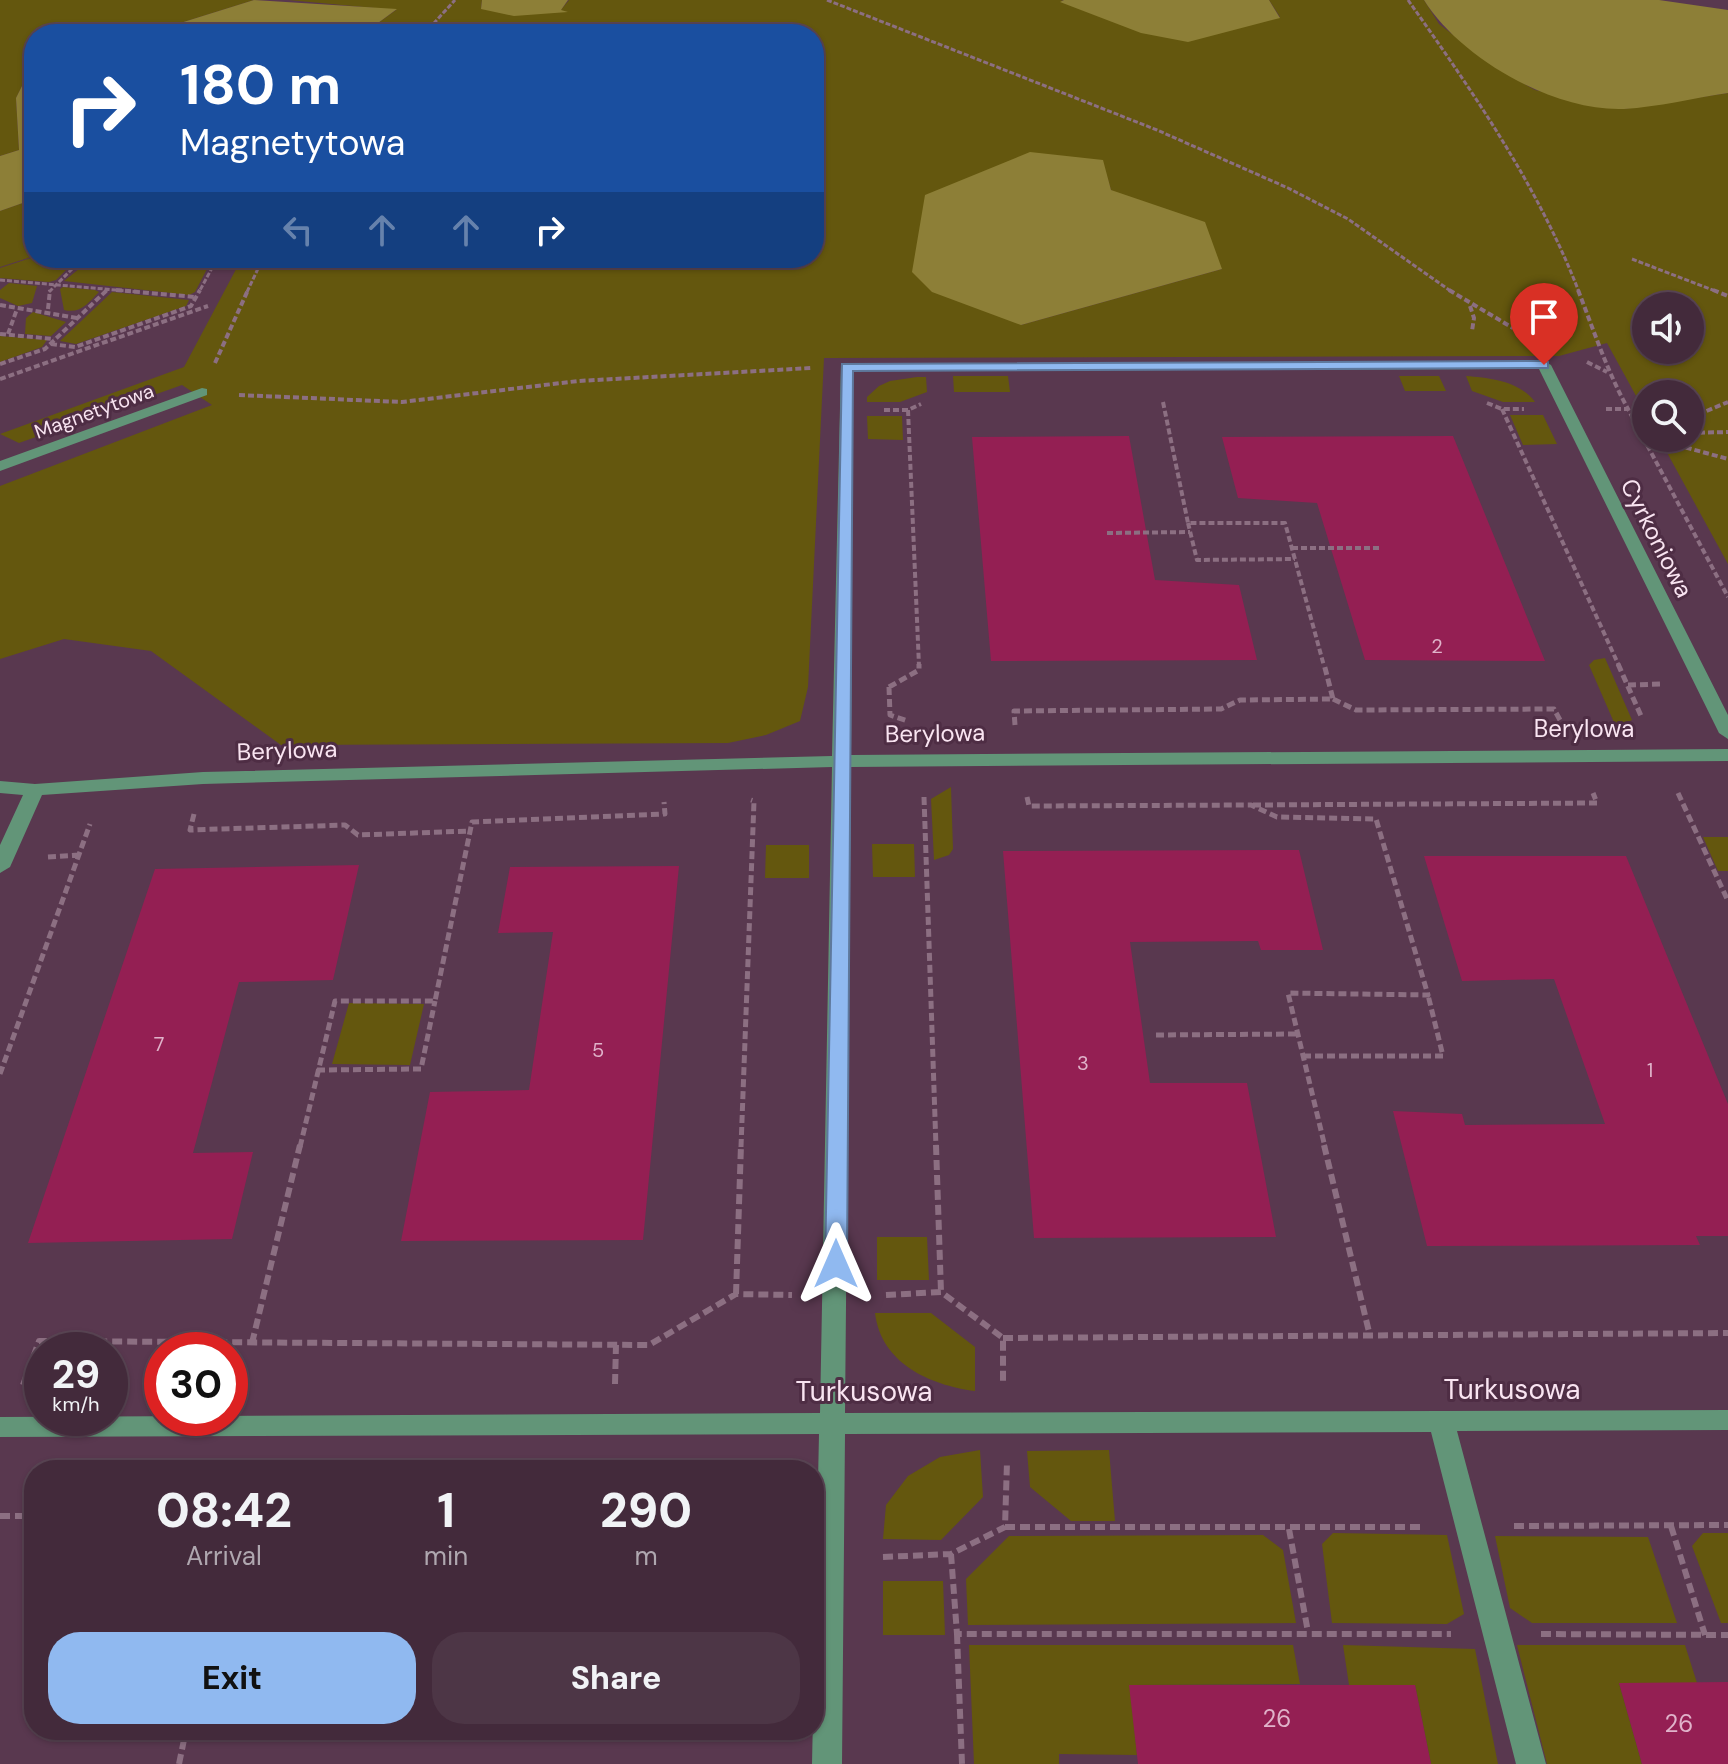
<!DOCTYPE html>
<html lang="en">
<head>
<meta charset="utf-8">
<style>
  body { margin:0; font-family:"DM Sans",sans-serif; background:#4d3646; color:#f1f3f6; height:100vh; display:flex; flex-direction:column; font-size:30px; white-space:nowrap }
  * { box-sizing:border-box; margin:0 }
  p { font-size:26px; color:#afa7af }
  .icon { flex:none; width:44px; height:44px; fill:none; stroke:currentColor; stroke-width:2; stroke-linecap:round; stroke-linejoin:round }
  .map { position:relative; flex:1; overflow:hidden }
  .panel { position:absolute; left:24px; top:1460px; width:800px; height:280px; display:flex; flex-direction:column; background:#432a3b; border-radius:32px; box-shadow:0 2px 6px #0004,0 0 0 2px #5b4655 }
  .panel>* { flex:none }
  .banner { position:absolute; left:24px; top:24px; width:800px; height:244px; border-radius:32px; box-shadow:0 2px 6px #0004,0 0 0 2px #5b4655; background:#1a4fa0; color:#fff; overflow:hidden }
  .fabs { position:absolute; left:1632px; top:292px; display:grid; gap:16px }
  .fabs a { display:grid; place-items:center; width:72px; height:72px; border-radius:50%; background:#432a3b; box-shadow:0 2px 6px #0004,0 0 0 2px #5b4655; font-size:40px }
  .speed { position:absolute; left:24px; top:1332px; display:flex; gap:16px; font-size:40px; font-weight:700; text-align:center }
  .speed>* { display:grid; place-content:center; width:104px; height:104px; border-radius:50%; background:#432a3b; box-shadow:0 2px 6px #0004,0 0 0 2px #5b4655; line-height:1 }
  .speed small { font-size:20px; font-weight:400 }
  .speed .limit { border:12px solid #d22; background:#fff; color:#111 }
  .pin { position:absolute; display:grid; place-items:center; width:68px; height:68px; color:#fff; margin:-82px -34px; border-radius:50% 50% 50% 0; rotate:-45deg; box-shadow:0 0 8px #0007 }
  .pin .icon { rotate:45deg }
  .me { position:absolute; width:88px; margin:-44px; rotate:0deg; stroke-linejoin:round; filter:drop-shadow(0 0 6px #0008) }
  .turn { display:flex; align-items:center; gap:28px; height:168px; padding:0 24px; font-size:36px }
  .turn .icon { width:104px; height:104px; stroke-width:2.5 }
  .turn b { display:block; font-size:56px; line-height:68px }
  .lanes { display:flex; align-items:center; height:76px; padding:0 24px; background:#0003; justify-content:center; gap:40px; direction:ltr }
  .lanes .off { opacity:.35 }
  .eta { display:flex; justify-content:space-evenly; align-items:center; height:136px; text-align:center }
  .eta b { font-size:48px; font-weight:800; line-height:56px }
  .action { display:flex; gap:16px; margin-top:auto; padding:16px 24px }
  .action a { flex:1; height:92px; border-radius:32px; background:#90b9f0; color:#111; font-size:32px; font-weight:800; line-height:92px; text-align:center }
  .action a+a { background:#4d3646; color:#f1f3f6 }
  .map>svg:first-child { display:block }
</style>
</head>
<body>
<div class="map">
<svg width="1728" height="1764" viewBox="0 0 1728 1764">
  <rect width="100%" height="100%" fill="#59384f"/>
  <path fill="#64570e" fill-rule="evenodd" d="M0 0H254L145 34H34V75L26 78 16 98 19 150 0 156Z
    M288 0H482L481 9 560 11 569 0H1064L1061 1 1280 17 1269 0H1424L1439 24 1495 67 1535 90 1623 109 1728 93V564L1659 438H1690V394H1646V414L1607 343 1559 356 824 358 808 687 800 721 766 735 728 743 281 745 151 651 64 639 0 659V486L212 405 182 385 19 443 0 434 184 367 242 258H814V34H363L396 10ZM1102 160 1111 190 1222 269 1021 325ZM1646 306H1690V350H1646Z
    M34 199V256L0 267V211Z
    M34 257 74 258 76 260 56 280 49 282 0 278V268Z
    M90 260 207 269 195 292 189 295 64 281Z
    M9 283 37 286 32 303 18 306 0 298V290Z
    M63 287 95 290 99 292C88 303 81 314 64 310L60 289Z
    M112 292 189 300 186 306 76 344 60 341Z
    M33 312 66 322 51 336 25 334 26 318Z
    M0 336 47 340 42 347 0 362Z
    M1008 376 1010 392H954L953 376Z
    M1399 376H1439L1446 391H1405Z
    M1466 376C1491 378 1519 381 1535 402H1503L1472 391Z
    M917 377H926L927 392 900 402H867V397L879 386 890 381Z
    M1510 415H1543L1557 444 1523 445Z
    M867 416H902L903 440 868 439Z
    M1605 658 1632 720 1616 727 1589 665 1594 660Z
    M951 787 953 849 949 855 934 860 931 799Z
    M1703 837H1728V871H1718Z
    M872 844H914L915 877H873Z
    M766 845H809V878H765Z
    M349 1003 424 1004 410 1065 332 1064Z
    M877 1237H927L929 1280H877Z
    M875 1313H931L975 1347V1391C929 1385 881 1363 875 1313Z
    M980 1450 983 1497 941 1540 883 1539 886 1505 908 1476 940 1457Z
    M1109 1450 1115 1521H1071L1030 1487 1027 1451Z
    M1333 1533 1447 1535 1464 1614 1447 1624 1332 1623 1322 1544Z
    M1703 1533H1728V1623H1721L1692 1546Z
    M1263 1535 1283 1550 1296 1623 968 1625 966 1579 1009 1536Z
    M1495 1536 1648 1537 1677 1623H1532L1510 1608Z
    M883 1581H943L945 1635H883Z
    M969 1645H1293L1300 1684 1130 1685 1137 1755 1059 1754V1764H974Z
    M1343 1645 1475 1649 1498 1764H1431L1415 1685H1349Z
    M1517 1645H1685L1697 1683H1619L1642 1764H1547Z"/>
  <path fill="#8d7f37" d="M254 0 397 9 363 34H145Z
    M482 0H568L561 10 568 12 514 16 481 9Z
    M1064 0H1269L1280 18 1188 42 1141 33 1060 2Z
    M1424 0H1659L1728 10V93C1694 98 1658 107 1624 109 1554 112 1460 58 1424 0Z
    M34 75V199L0 211V156L19 150 16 98 26 78Z
    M1030 152 1103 160 1111 190 1205 222 1222 269 1021 325 932 292 912 272 925 195Z"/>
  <path fill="#941f53" d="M1129 436 1155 580 1239 585 1257 660 991 661 972 437Z
    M1453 436 1545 661 1365 660 1317 503 1238 498 1222 437Z
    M1299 850 1323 950H1261L1258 941 1130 942 1150 1083H1247L1276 1237 1034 1238 1003 851Z
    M1424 856H1626L1728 1104V1236H1696L1700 1245 1427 1246 1393 1111 1462 1114 1465 1125 1605 1124 1554 979 1462 981Z
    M359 865 333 980 239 982 193 1153 253 1152 232 1239 28 1243 155 869Z
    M679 866 643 1240 401 1241 430 1092 529 1090 553 932 498 933 510 867Z
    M1728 1682V1764H1642L1619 1683Z
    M1129 1685H1415L1431 1764H1138Z"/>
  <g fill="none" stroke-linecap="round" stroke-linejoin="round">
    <path stroke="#8c6f82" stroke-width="3" stroke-dasharray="5 2" stroke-linecap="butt" d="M827 0 1157 130 1288 188 1348 219 1452 292
      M1408 0C1473 92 1538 186 1579 292
      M424 34 455 0
      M92 258 212 268 199 292
      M1632 259 1718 292
      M212 268 217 258
      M0 280 139 292
      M49 292 83 258
      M105 292 108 289
      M247 292 263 258"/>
    <path stroke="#8c6f82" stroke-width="4" stroke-dasharray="6 3" stroke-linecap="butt" d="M116 290 195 297
      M1449 290 1513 328
      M1578 290C1594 331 1607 371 1628 409
      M1713 290 1728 296
      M0 305 77 318
      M1470 306 1474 318 1472 331
      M48 309 50 290
      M0 334 54 339
      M8 334 17 309
      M51 344 75 347 191 306 200 290
      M1587 362 1607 372
      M215 363 248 290
      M0 364 45 349 107 290
      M0 379 208 306
      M239 395 402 402 578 381 811 368
      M1163 402 1188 523H1285L1324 666
      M1487 403 1502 409H1524
      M1502 409 1619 666
      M1606 409H1628L1728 597
      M884 410H908L921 404
      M908 410 919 666
      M1690 418 1728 402
      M1690 433 1728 432
      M1651 438 1728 459
      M1188 523 1197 560 1295 559
      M1107 533 1190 532
      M1292 548H1381"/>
    <path stroke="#8c6f82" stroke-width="5" stroke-dasharray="8 4" stroke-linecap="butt" d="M1618 664 1642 718
      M1628 685 1662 684
      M889 687 890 715 908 721
      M889 687 919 670V664
      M1333 699 1356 710 1554 709 1560 720
      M1015 725 1014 711 1221 709 1240 700 1333 699 1324 664
      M1678 793 1728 901
      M924 797 936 1147
      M1027 797 1029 806 1251 805 1277 817 1376 819 1428 995 1288 993 1325 1147
      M1253 805 1597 803 1593 793
      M194 814 190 830 345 825 358 835 470 831
      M48 857 79 855
      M1156 1035 1298 1034
      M1303 1056H1443L1428 995
      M317 1070 421 1069 435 1001
      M0 1074 90 824
      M300 1147 335 1001H435L472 822 665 814 664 802
      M741 1147 754 801 751 800"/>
    <path stroke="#8c6f82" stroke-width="6" stroke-dasharray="10 5" stroke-linecap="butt" d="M936 1145 941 1292
      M1324 1145 1370 1336
      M736 1294 741 1145
      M886 1295 941 1292 1003 1338V1381
      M1003 1338 1728 1333
      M252 1343 300 1145
      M615 1384 616 1345
      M23 1385 39 1341 649 1345 736 1294 792 1295
      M0 1516H34
      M1514 1526 1728 1525
      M1671 1526 1705 1635
      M1005 1527H1424
      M1289 1529 1308 1632
      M951 1554 957 1634H1451
      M883 1557 951 1554 1005 1527 1007 1462
      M957 1634 962 1764
      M1541 1634 1728 1635
      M179 1764 186 1730"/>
    <path fill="#629578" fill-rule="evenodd" d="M1544 361 1551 365 1728 715V739L1719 733 1539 369 853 371 851 755 1728 749V761L851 767 845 1413 1728 1410V1430L1457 1431 1546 1764H1516L1431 1432 845 1434 842 1764H812L819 1434 0 1437V1417L820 1413 832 767 203 784 42 795 10 867 0 873V845L23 795 0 793V781L35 784 203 772 832 756 841 364Z
      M202 388 207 389V395L0 471V461Z"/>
  </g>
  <path fill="#90b9f0" stroke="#5e789c" stroke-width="2" d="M1544 361 1548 362V368L853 371 847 1264 844 1269 836 1272 828 1269 825 1264 842 364Z"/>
  <g text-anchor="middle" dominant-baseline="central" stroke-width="6" stroke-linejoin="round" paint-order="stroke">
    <g font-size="20" fill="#f9e4f1" stroke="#4e2d44">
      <text transform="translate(94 411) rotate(-20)">Magnetytowa</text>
    </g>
    <g font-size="20" fill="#e0b3ca">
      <text x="1437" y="646">2</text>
      <text x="159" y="1044">7</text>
      <text x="598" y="1050">5</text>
      <text x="1083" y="1063">3</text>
      <text x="1650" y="1070">1</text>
    </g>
    <g font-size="24" fill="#f9e4f1" stroke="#4e2d44">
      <text transform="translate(1657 538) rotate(63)">Cyrkoniowa</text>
      <text x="1584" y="728">Berylowa</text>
      <text transform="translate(935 733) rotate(-1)">Berylowa</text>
      <text transform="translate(287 750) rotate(-2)">Berylowa</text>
    </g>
    <g font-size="24" fill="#e0b3ca">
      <text x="1277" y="1718">26</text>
      <text x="1679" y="1723">26</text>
    </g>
    <g font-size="28" fill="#f9e4f1" stroke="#4e2d44">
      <text x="1512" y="1389">Turkusowa</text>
      <text x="864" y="1391">Turkusowa</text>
    </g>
  </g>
</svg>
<div class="fabs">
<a><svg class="icon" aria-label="sound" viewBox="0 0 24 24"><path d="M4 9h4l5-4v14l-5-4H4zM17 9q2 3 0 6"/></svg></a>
<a><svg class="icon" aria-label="search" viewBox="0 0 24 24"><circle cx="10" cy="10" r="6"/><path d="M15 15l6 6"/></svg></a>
</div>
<div class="speed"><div>29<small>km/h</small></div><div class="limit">30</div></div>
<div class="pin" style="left:1544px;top:365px;background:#d93025"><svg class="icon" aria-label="arrive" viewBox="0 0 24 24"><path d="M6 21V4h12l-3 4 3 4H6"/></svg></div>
<svg class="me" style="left:836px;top:1264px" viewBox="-20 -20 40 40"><path d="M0-17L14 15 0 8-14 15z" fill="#90b9f0" stroke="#fff" stroke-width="4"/></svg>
<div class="banner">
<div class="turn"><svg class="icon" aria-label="right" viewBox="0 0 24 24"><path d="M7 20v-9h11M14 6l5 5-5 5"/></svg><div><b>180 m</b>Magnetytowa</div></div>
<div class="lanes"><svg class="icon off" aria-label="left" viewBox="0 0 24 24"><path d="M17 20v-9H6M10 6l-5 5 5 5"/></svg><svg class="icon off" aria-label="ahead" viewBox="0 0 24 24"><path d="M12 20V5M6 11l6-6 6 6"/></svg><svg class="icon off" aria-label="ahead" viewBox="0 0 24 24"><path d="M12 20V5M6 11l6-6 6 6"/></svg><svg class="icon" aria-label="right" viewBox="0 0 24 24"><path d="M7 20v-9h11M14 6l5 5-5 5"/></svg></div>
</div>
<section class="panel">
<div class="eta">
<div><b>08:42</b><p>Arrival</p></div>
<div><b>1</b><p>min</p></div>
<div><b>290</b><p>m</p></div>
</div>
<div class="action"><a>Exit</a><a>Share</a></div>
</section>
</div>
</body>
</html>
